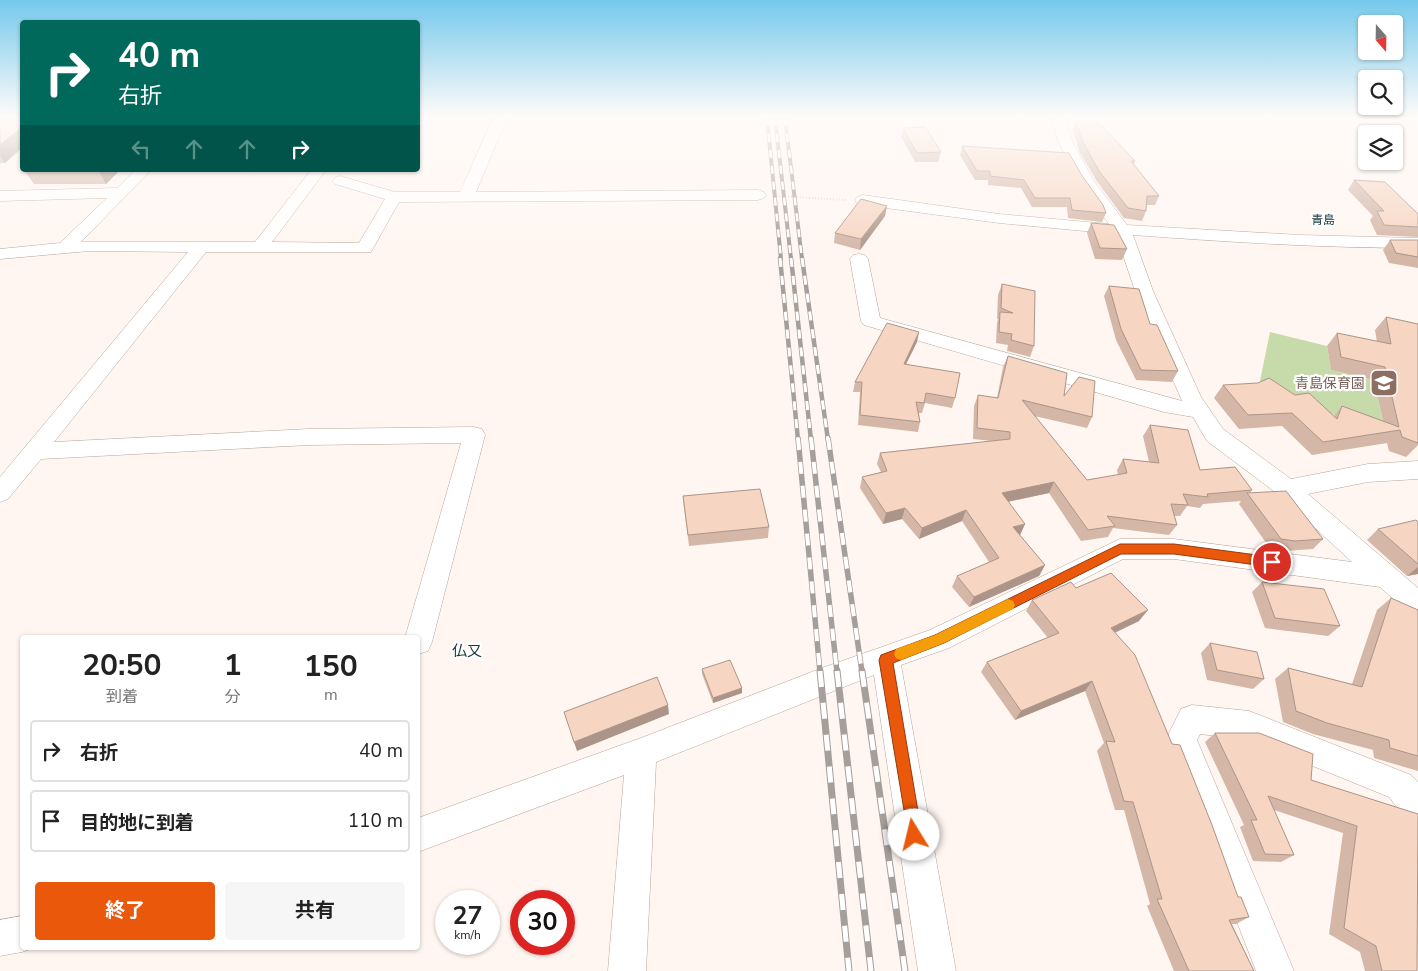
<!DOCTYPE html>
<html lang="ja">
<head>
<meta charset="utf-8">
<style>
  body { margin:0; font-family:"Nunito Sans","Noto Sans JP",sans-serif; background:#f6f6f6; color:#222; height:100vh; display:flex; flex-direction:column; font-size:19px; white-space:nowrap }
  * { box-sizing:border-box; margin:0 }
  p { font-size:16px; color:#767676 }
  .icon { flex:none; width:28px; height:28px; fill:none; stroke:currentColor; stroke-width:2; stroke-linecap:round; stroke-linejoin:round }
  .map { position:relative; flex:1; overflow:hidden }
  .panel { position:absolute; left:20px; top:635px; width:400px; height:315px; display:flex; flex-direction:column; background:#fff; border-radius:5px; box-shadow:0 1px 4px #0004 }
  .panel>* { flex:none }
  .hud { position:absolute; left:20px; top:20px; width:400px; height:152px; border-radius:5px; box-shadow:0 1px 4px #0004; background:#00695c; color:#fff; overflow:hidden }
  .needle { width:32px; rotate:160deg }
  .tools { position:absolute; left:1358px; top:15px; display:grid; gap:10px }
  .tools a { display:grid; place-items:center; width:45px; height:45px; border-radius:5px; background:#fff; box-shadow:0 1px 4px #0004; font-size:25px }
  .speed { position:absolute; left:435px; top:890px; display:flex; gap:10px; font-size:25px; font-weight:700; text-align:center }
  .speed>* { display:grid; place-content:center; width:65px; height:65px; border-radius:50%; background:#fff; box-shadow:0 1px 4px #0004; line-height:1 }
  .speed small { font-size:12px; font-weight:400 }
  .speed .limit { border:8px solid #d22; background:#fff; color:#111 }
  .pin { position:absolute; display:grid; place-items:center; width:42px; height:42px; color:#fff; margin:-21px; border:2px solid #fff; border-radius:50%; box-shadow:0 1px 5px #0007 }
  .me { position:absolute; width:55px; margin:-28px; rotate:351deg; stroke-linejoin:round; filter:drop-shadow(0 0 4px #0008) }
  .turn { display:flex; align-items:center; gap:18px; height:105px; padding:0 15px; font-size:22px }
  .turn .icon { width:65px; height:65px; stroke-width:2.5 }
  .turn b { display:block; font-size:35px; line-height:42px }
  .lanes { display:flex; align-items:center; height:48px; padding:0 15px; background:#0003; justify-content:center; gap:25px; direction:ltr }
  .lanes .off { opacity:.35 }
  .eta { display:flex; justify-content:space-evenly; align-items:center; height:85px; text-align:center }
  .eta b { font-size:30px; font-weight:700; line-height:35px }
  .button { display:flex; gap:10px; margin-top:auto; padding:10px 15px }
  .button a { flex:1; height:58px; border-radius:5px; background:#ea580c; color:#fff; font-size:20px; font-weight:700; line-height:58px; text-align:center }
  .button a+a { background:#f6f6f6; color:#222 }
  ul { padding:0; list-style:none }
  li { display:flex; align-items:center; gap:15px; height:62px; margin:0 10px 8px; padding:0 5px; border:2px solid #e0e0e0; border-radius:5px }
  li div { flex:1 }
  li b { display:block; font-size:19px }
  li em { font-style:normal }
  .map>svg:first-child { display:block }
</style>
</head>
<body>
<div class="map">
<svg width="1418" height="971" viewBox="0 0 1418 971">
  <rect width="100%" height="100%" fill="#fff6f1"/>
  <path fill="#c6dba9" d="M1270 332 1327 346 1331 370 1374 380 1386 435 1259 386Z"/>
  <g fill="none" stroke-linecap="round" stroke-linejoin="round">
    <defs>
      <path id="minor" d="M493 118H507L476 192 758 190 764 192 766 195 764 198 758 200 399 202 371 252H206L54 442 309 429 474 427 482 429 485 435 432 642 428 651 418 654V638H405L461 443 309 445 41 459 8 499 0 502V477L188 252 89 251 0 259V249L60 243 107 198 0 201V191L117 188 135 170H151L81 242H255L311 170H326L272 242 359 243 385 199 335 184 332 181 335 178 340 176 395 192H460Z
        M1051 118H1065L1073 143 1094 181 1127 225 1300 235 1418 238V248C1323 248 1228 242 1133 235L1153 291 1201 397 1223 429 1291 479 1368 464 1418 461V479L1368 482 1308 494 1418 588V615L1408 612 1380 587 1174 559H1123L949 648 901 665 956 971H918L874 675 656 762 646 971H608L624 775 418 852V818L641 738 822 668 930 630 1120 539H1174L1352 562 1279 495 1207 441 1193 417 1164 412 864 325 861 321 850 259 853 255 859 254 865 255 868 259 880 318 1182 401 1135 291 1116 234 999 223 863 205 857 203 855 200 857 197 863 195 999 214 1109 224 1079 182 1059 143Z
        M1192 705 1249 711 1411 775 1418 782V823L1406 819 1389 797 1249 740 1200 734 1197 740 1294 971H1256L1166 739 1181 709Z
        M22 916V948H33L22 952 0 956V920Z"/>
    </defs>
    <use href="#minor" stroke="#b8a498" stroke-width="1"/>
    <path stroke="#bcb3ae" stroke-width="2" stroke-dasharray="0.5 2.5" stroke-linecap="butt" d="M776 196 847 200"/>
    <use href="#minor" fill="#fff" fill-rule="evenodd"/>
    <defs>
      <path id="rail-far3" d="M767 118 781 259
        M775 118 791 259
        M785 118 802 259"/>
      <path id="rail-far2" d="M780 258 798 440
        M791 258 811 440
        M802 258 828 440"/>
      <path id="rail-far1" d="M798 438 820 672
        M811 438 837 672
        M828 438 862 672"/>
      <path id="rail" d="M820 671 849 971
        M837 671 871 971
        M862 671 905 971"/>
    </defs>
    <use href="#rail-far3" stroke="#a69e99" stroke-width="4"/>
    <use href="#rail-far2" stroke="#a69e99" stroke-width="4.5"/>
    <use href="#rail-far1" stroke="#a69e99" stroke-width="5.5"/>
    <use href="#rail" stroke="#a69e99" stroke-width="7"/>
    <use href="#rail-far3" stroke="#fff" stroke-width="2.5" stroke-dasharray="8" stroke-linecap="butt"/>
    <use href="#rail-far2" stroke="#fff" stroke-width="3" stroke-dasharray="9" stroke-linecap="butt"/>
    <use href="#rail-far1" stroke="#fff" stroke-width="4" stroke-dasharray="12" stroke-linecap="butt"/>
    <use href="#rail" stroke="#fff" stroke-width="5" stroke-dasharray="16" stroke-linecap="butt"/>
  </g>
  <path fill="#d4b7a7" d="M0 118H22L5 163H0Z
    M1076 121 1135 161 1134 165 1159 196 1155 205H1146V211L1142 221 1124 218 1096 180 1079 151 1073 130Z
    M903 128 941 152 938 162H915L901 137Z
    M962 146 1081 174 1106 213 1102 222 1068 218 1067 207H1032L1021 188 988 185V180H975L960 155Z
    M24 170H120L106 184H34Z
    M1354 180 1418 214V237L1377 235 1370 220 1373 216 1348 190Z
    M885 216 860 250 834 243 835 233Z
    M1091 223 1127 249 1122 260 1095 259 1087 233Z
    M1390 240H1418V268L1389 263 1383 250Z
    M1002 284 1034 346 1030 357 1007 351 1008 345 996 343 997 323 998 319H997L998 295Z
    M1109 286 1150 324 1178 371 1172 382 1136 380 1116 340 1104 296Z
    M1386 317 1418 324V445L1406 457 1389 451 1387 443 1312 455 1282 426 1239 429 1214 398 1223 385 1295 395 1334 416 1342 406 1383 421 1374 380 1331 370 1327 346 1337 333 1377 342 1375 330Z
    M917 342 906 364 955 398 952 408 925 403 922 413H919L920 422 918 432 858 425 860 392H853L855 382Z
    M1008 356 1064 396 1092 417 1087 428 1034 416 1087 480 1118 475 1117 470 1123 459 1149 462 1143 436 1150 425 1200 470 1252 490 1250 493 1323 539 1313 549 1285 551 1271 550 1239 504 1241 501 1203 504 1200 508 1187 506 1180 516H1174L1177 525 1169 535 1113 528 1108 537 1081 541 1049 493 1008 502 1025 524 1020 535 1045 565 1039 576 969 607 952 587 957 576 989 562 962 521 919 539 902 519 883 524 860 488 862 477 881 472 877 464 880 453 992 441 973 439 974 406 978 395 997 398 1003 367Z
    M683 496 769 527 768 538 689 546 684 507Z
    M1418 522V574L1407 576 1367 540 1378 529Z
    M1262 582 1340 626 1328 636 1265 628 1252 592Z
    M1076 588 1139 621 1115 633 1172 744 1238 897 1249 917 1236 924H1232L1254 971H1174L1147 906 1150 904 1124 810H1115L1097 751 1104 743 1085 691 1015 720 981 672 987 662 1048 638 1026 611 1032 600Z
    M1391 598 1418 610V771L1374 758 1373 750 1313 734 1283 722 1275 679 1288 668 1352 684 1377 610Z
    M1210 643 1264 679 1253 689 1207 680 1201 653Z
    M702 669 742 693 713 703 702 674Z
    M1215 733 1311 780 1418 814 1417 971H1365L1360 952 1329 934 1343 833 1274 810 1294 855 1281 862 1253 861 1240 827 1244 825 1205 742Z"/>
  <path fill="#ac9588" d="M22 127V148L5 163 0 156V145Z
    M98 170H120L106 184Z
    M887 206 885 216 860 250 861 239Z
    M919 332 917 342 901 374 904 364Z
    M1054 482 1049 493 997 504 1002 493Z
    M905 508 902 519 883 524 886 513Z
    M966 510 962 521 919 539 922 528Z
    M1025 524 1020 535 1013 527Z
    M1045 565 1039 576 969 607 974 597Z
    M1418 567V574L1407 576Z
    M1148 610 1139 621 1103 638 1111 628Z
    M1092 681 1085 691 1015 720 1021 711Z
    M742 688V693L713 703V698Z
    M668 705 669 714 577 751 574 742Z"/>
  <path fill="#f6d5c2" stroke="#ac9588" d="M15 118H22V127L0 145V122H13L15 120Z
    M1076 121 1098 122 1135 161H1131L1159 196H1147L1146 211 1128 208 1099 171 1083 142Z
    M925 127 941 152 917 153 903 128Z
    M962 146 1069 153 1081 174 1103 205 1106 213 1072 210 1070 198H1035L1024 180 990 176V171H977Z
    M1354 180 1385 182 1418 214V227L1384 225 1377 211H1384Z
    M861 199 887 206 861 239 835 233Z
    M1091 223 1114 225 1127 249 1100 248Z
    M1390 240H1418V257L1396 253Z
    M1002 284 1035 291 1034 346 1011 340 1012 334 999 332 1000 312 1013 313 1001 308Z
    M1109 286 1139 289 1150 324 1157 325 1178 371 1141 370 1121 329Z
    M1386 317 1418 324V443L1402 437 1400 430 1323 442 1292 413 1248 415 1223 385 1258 383 1269 378 1295 395 1309 393 1337 419 1342 406 1399 427 1385 367 1341 357 1337 333 1391 344Z
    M887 323 919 332 904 364 960 373 955 398 926 393 924 403 916 402 920 422 860 415 862 382H855Z
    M1008 356 1067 373 1064 396 1079 377 1095 381 1092 417 1022 400 1087 480 1127 473 1123 459 1159 463 1150 425 1188 430 1200 470 1235 467 1252 490 1207 494 1208 497 1183 494 1188 505 1171 504 1177 525 1107 516 1115 526 1088 530 1054 482 1002 493 1025 524 1013 527 1045 565 974 597 957 576 999 558 966 510 922 528 905 508 886 513 862 477 887 471 880 453 1010 439V432L977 428 978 395 998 398Z
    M760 489 769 527 688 535 683 496Z
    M1286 491 1323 539 1295 541 1281 539 1247 493Z
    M1416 520 1418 522V564L1378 529Z
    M1111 573 1148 610 1111 628 1135 655 1172 744 1180 745 1212 825 1238 897H1241L1249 917 1229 920 1254 971H1189L1157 899H1162L1133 802 1124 801 1106 741 1115 742 1092 681 1021 711 987 662 1059 633 1032 600 1071 582 1076 588Z
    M1262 582 1324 589 1340 626 1275 618Z
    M1391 598 1418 610V756L1390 748 1389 740 1327 723 1296 711 1288 668 1362 687Z
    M1210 643 1257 652 1264 679 1217 670Z
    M730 660 742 688 713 698 702 669Z
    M657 677 668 705 574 742 564 712Z
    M1215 733H1259L1313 754 1311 780 1418 814 1417 971H1382L1376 946 1344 928 1357 826 1268 796 1294 855 1265 854 1251 820H1257Z"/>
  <linearGradient id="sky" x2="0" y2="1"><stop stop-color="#75c9ec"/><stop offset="0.46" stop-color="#fffbf9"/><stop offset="1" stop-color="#fffbf9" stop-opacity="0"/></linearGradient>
  <rect width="1418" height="254" fill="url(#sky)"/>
  <path fill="#ea580c" stroke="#983908" d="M1120 544H1174L1272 557 1276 559 1278 562 1276 566 1272 567 1174 554H1121L944 643 893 663 922 835 920 840 914 843 909 840 879 660 881 655 935 635Z"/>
  <path fill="#f59e0b" d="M1008 599 1013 601 1015 605 1013 609 944 643 901 660 896 658 894 654 896 649 935 635Z"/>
  <defs>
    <symbol id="school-square" viewBox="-11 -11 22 22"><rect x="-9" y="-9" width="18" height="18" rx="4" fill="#8d6e63" stroke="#fff"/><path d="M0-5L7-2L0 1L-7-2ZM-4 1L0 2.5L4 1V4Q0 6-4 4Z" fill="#fff"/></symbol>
  </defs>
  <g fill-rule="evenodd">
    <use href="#school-square" x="1368" y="367" width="32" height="32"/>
  </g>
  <g text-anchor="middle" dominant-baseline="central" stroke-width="4.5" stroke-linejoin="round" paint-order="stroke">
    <g font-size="12" fill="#17383e" stroke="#fff">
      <text x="1323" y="220">青島</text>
    </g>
    <g font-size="14" fill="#785e54" stroke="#fff" text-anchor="end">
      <text x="1365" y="383">青島保育園</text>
    </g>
    <g font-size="15" fill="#17383e" stroke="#fff">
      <text x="467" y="651">仏又</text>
    </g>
  </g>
</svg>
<div class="tools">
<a><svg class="needle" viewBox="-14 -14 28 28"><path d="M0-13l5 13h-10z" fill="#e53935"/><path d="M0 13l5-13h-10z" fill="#767676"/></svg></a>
<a><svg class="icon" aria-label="search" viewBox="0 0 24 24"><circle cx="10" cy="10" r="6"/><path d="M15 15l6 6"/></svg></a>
<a><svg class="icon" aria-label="layers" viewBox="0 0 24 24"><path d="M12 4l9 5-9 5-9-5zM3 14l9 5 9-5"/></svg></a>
</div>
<div class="speed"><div>27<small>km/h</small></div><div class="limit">30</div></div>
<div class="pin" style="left:1272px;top:562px;background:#d93025"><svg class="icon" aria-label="arrive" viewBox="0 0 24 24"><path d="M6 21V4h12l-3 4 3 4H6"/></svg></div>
<svg class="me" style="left:914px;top:835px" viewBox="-20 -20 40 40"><circle r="19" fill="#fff"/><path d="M0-13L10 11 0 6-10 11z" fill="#ea580c"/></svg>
<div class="hud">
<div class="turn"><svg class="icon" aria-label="right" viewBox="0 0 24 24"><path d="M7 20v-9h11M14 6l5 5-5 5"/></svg><div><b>40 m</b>右折</div></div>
<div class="lanes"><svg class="icon off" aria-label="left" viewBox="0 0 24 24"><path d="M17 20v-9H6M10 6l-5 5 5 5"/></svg><svg class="icon off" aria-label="ahead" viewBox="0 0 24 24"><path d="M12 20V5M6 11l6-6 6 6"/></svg><svg class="icon off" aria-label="ahead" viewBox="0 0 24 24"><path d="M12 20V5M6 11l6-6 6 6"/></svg><svg class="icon" aria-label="right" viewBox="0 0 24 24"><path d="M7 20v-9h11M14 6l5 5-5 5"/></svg></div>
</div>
<section class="panel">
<div class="eta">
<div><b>20:50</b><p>到着</p></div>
<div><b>1</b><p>分</p></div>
<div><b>150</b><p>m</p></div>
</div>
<ul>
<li><svg class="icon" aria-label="right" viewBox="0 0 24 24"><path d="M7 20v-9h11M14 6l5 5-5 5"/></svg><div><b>右折</b></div><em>40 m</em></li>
<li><svg class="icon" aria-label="arrive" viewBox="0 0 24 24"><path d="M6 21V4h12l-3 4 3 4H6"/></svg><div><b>目的地に到着</b></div><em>110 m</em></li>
</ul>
<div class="button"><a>終了</a><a>共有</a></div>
</section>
</div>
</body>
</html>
